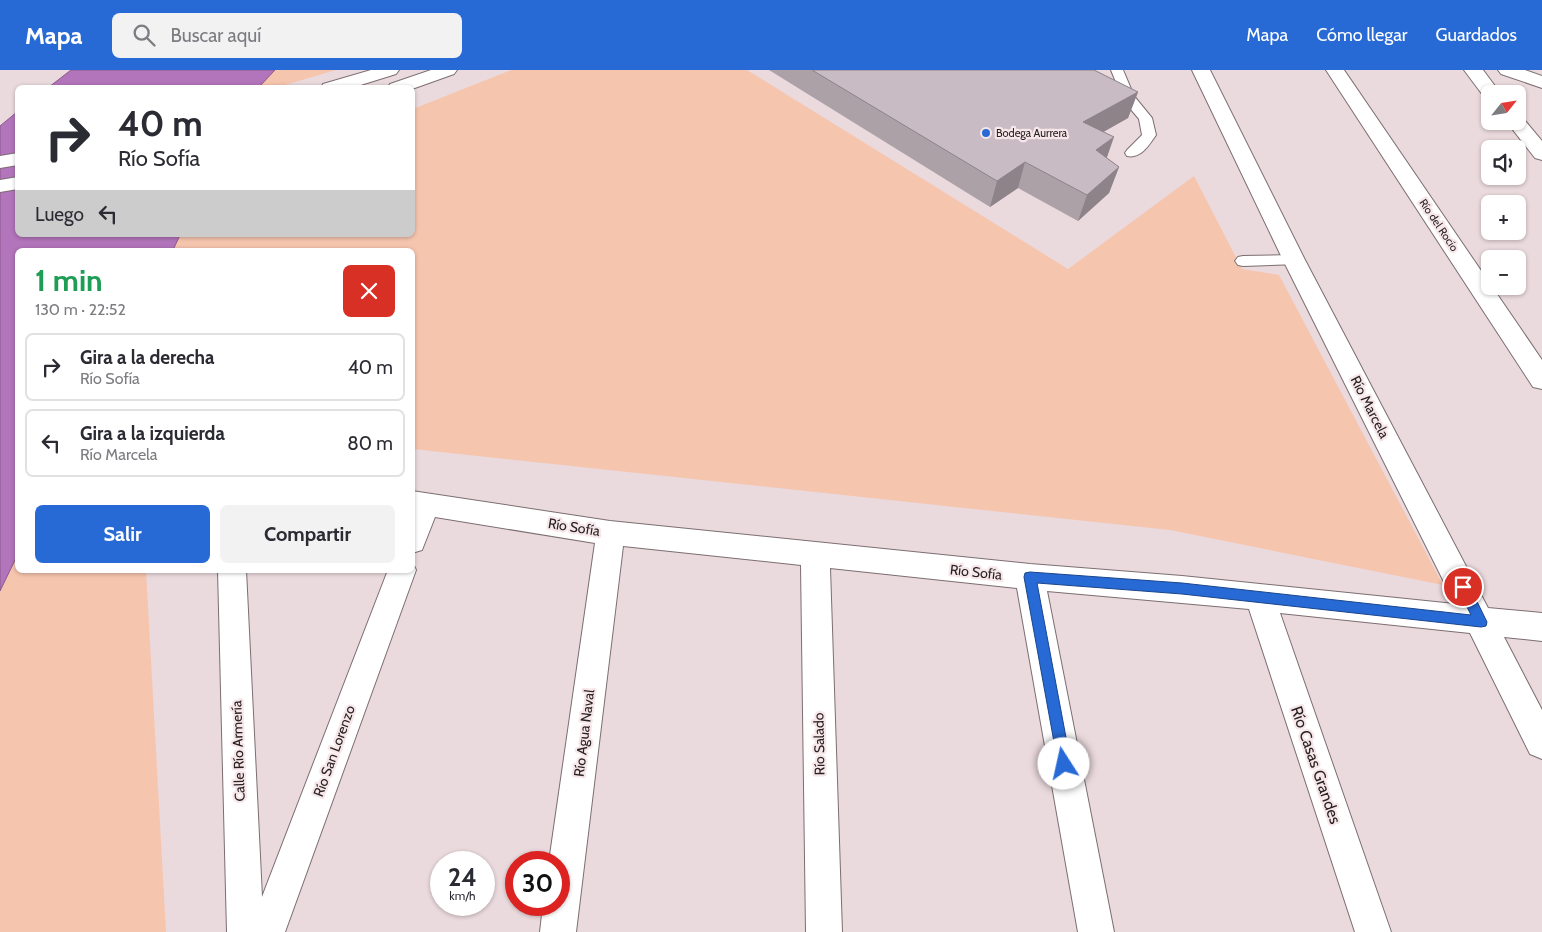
<!DOCTYPE html>
<html lang="es">
<head>
<meta charset="utf-8">
<style>
  body { margin:0; font-family:Cabin,sans-serif; background:#f2f2f3; color:#2b2b33; height:100vh; display:flex; flex-direction:column; font-size:19px; white-space:nowrap }
  * { box-sizing:border-box; margin:0 }
  p { font-size:16px; color:#7c7c81 }
  .icon { flex:none; width:28px; height:28px; fill:none; stroke:currentColor; stroke-width:2; stroke-linecap:round; stroke-linejoin:round }
  .map { position:relative; flex:1; overflow:hidden }
  .side { position:absolute; left:15px; top:178px; width:400px; height:325px; display:flex; flex-direction:column; background:#fff; border-radius:8px; box-shadow:0 1px 4px #0004 }
  .side>* { flex:none }
  .banner { position:absolute; left:15px; top:15px; width:400px; height:152px; border-radius:8px; box-shadow:0 1px 4px #0004; background:#fff; color:#2b2b33; overflow:hidden }
  .needle { width:32px; rotate:60deg }
  .fabs { position:absolute; left:1481px; top:15px; display:grid; gap:10px }
  .fabs a { display:grid; place-items:center; width:45px; height:45px; border-radius:8px; background:#fff; box-shadow:0 1px 4px #0004; font-size:25px }
  .speed { position:absolute; left:430px; top:781px; display:flex; gap:10px; font-size:25px; font-weight:700; text-align:center }
  .speed>* { display:grid; place-content:center; width:65px; height:65px; border-radius:50%; background:#fff; box-shadow:0 1px 4px #0004; line-height:1 }
  .speed small { font-size:12px; font-weight:400 }
  .speed .limit { border:8px solid #d22; background:#fff; color:#111 }
  .pin { position:absolute; display:grid; place-items:center; width:42px; height:42px; color:#fff; margin:-21px; border:2px solid #fff; border-radius:50%; box-shadow:0 1px 5px #0007 }
  .me { position:absolute; width:55px; margin:-28px; rotate:350deg; stroke-linejoin:round; filter:drop-shadow(0 0 4px #0008) }
  .turn { display:flex; align-items:center; gap:18px; height:105px; padding:0 20px; font-size:22px }
  .turn .icon { width:65px; height:65px; stroke-width:2.5 }
  .turn b { display:block; font-size:35px; line-height:42px }
  .then { display:flex; align-items:center; height:48px; padding:0 20px; background:#0003; gap:10px; font-size:19px }
  .round { display:grid; place-items:center; flex:none; width:52px; height:52px; border-radius:8px; background:#f2f2f3 }
  .overview { display:flex; align-items:center; justify-content:space-between; height:85px; padding:0 20px }
  h1 { font-size:30px; font-weight:700; line-height:38px; color:#1e9e55 }
  .action { display:flex; gap:10px; margin-top:auto; padding:10px 20px }
  .action a { flex:1; height:58px; border-radius:8px; background:#276ad6; color:#fff; font-size:20px; font-weight:700; line-height:58px; text-align:center }
  .action a+a { background:#f2f2f3; color:#2b2b33 }
  ul { padding:0; list-style:none }
  li { display:flex; align-items:center; gap:15px; height:68px; margin:0 10px 8px; padding:0 10px; border:2px solid #e1e1e2; border-radius:8px }
  li div { flex:1 }
  li b { display:block; font-size:19px }
  li em { font-style:normal }
  header { display:flex; align-items:center; gap:30px; box-sizing:border-box; height:70px; padding:0 25px; background:#276ad6; color:#fff }
  header strong { font-size:24px }
  nav { display:flex; gap:28px; margin-inline-start:auto; font-size:18px }
  .search { width:350px; height:45px; background:#f2f2f3; display:flex; align-items:center; gap:12px; box-sizing:border-box; padding:0 18px; border-radius:8px; color:#7c7c81; font-size:19px }
  .map>svg:first-child { display:block }
</style>
</head>
<body>
<header>
<strong>Mapa</strong>
<div class="search"><svg class="icon" aria-label="search" viewBox="0 0 24 24"><circle cx="10" cy="10" r="6"/><path d="M15 15l6 6"/></svg>Buscar aquí</div>
<nav><a>Mapa</a><a>Cómo llegar</a><a>Guardados</a></nav>
</header>
<div class="map">
<svg width="1542" height="862" viewBox="0 0 1542 862">
  <rect width="100%" height="100%" fill="#ead9dd"/>
  <path fill="#f6c5ae" d="M206 0H336L278 17 191 18Z
    M511 0H747L1068 199 1194 106 1242 199 1279 205 1443 515 1170 460 413 379 412 180H87L92 165H412L413 39Z
    M17 399 18 500H146L166 862H0V454Z"/>
  <path fill="#b274ba" stroke="#895b8d" d="M71 0H275L259 17H49Z
    M17 42 18 165H180L173 180H18L17 486 0 521V56Z"/>
  <g fill="none" stroke-linecap="round" stroke-linejoin="round">
    <defs>
      <path id="service" d="M1066 0H1082L1118 17 1111 0H1123L1134 26 1152 48 1156 65C1149 75 1141 89 1127 86L1125 83 1127 80 1142 65 1139 49 1123 30 1068 3Z
        M1294 185 1299 186 1302 190 1299 194 1243 196 1238 195 1235 191 1238 187 1243 186Z"/>
      <path id="minor" d="M1192 0H1210L1305 190 1488 538 1542 543V571L1504 567 1542 640V689L1530 684 1470 563 1280 543 1391 862H1355L1249 539 1047 521 1114 862H1078L1017 518 830 498 842 862H806L801 495 623 476 576 862H540L543 835H559V792H549L595 473 435 447 422 480 412 483V421L610 451 1030 494 1182 506 1455 534 1283 190Z
        M1326 0H1344L1542 290V319L1533 317Z
        M1464 0H1483L1501 24H1490V29L1485 28Z
        M1498 0H1525L1542 6V18L1501 4Z
        M1518 46 1522 47 1542 71V90L1535 88 1506 51H1518Z
        M412 492 416 500 285 862H227L218 500H246L262 827 388 500H412Z"/>
      <path id="secondary" d="M371 0H399L396 4 351 18H321L323 14Z
        M431 0H457L454 4 412 19 388 18 390 14Z
        M18 83V95L0 98V86Z
        M18 107V119L0 122V110Z"/>
    </defs>
    <use href="#service" stroke="#7c6e71" stroke-width="2"/>
    <use href="#minor" stroke="#7c6e71" stroke-width="2"/>
    <use href="#secondary" stroke="#7c6e71" stroke-width="2"/>
    <use href="#service" fill="#fff" fill-rule="evenodd"/>
    <use href="#minor" fill="#fff" fill-rule="evenodd"/>
    <use href="#secondary" fill="#fff" fill-rule="evenodd"/>
  </g>
  <path fill="#ada1a8" d="M769 0H1094L1138 22 1128 48 1103 62 1107 88 1119 97 1109 123 1078 151 1018 118 990 137Z"/>
  <path fill="#8d8388" d="M1138 22 1128 48 1075 78 1083 52Z
    M1114 67 1105 93 1096 80Z
    M1025 92 1018 118 990 137 997 111Z
    M1119 97 1109 123 1078 151 1087 125Z"/>
  <path fill="#c9bbc3" stroke="#8d8388" d="M812 0H1094L1138 22 1083 52 1114 67 1096 80 1119 97 1087 125 1025 92 997 111Z"/>
  <path fill="#276ad6" stroke="#19458b" d="M1030 502 1182 513 1471 545 1457 517 1459 513 1463 512 1468 513 1487 552 1486 556 1481 557 1182 524 1037 513 1071 694 1069 699 1064 701 1060 699 1058 694 1024 507 1025 503Z"/>
  <circle fill="#276ad6" stroke="#f7e7ea" stroke-width="2" cx="986" cy="63" r="5"/>
  <g text-anchor="middle" dominant-baseline="central" stroke-width="4.5" stroke-linejoin="round" paint-order="stroke">
    <g font-size="11" fill="#282223" stroke="#f7e7ea" text-anchor="start">
      <text x="996" y="63">Bodega Aurrera</text>
    </g>
    <g font-size="11" fill="#282223" stroke="#f7e7ea">
      <text transform="translate(1439 155) rotate(56)">Río del Rocío</text>
    </g>
    <g font-size="14" fill="#282223" stroke="#f7e7ea">
      <text transform="translate(1370 337) rotate(63)">Río Marcela</text>
      <text transform="translate(574 457) rotate(9)">Río Sofía</text>
      <text transform="translate(976 502) rotate(6)">Río Sofía</text>
      <text transform="translate(584 663) rotate(-83)">Río Agua Naval</text>
      <text transform="translate(819 674) rotate(-91)">Río Salado</text>
      <text transform="translate(238 681) rotate(-92)">Calle Río Armería</text>
      <text transform="translate(334 681) rotate(-70)">Río San Lorenzo</text>
    </g>
    <g font-size="16" fill="#282223" stroke="#f7e7ea">
      <text transform="translate(1316 695) rotate(71)">Río Casas Grandes</text>
    </g>
  </g>
</svg>
<div class="fabs">
<a><svg class="needle" viewBox="-14 -14 28 28"><path d="M0-13l5 13h-10z" fill="#e53935"/><path d="M0 13l5-13h-10z" fill="#7c7c81"/></svg></a>
<a><svg class="icon" aria-label="sound" viewBox="0 0 24 24"><path d="M4 9h4l5-4v14l-5-4H4zM17 9q2 3 0 6"/></svg></a>
<a>+</a>
<a>−</a>
</div>
<div class="speed"><div>24<small>km/h</small></div><div class="limit">30</div></div>
<div class="pin" style="left:1463px;top:517px;background:#d93025"><svg class="icon" aria-label="arrive" viewBox="0 0 24 24"><path d="M6 21V4h12l-3 4 3 4H6"/></svg></div>
<svg class="me" style="left:1064px;top:694px" viewBox="-20 -20 40 40"><circle r="19" fill="#fff"/><path d="M0-13L10 11 0 6-10 11z" fill="#276ad6"/></svg>
<div class="banner">
<div class="turn"><svg class="icon" aria-label="right" viewBox="0 0 24 24"><path d="M7 20v-9h11M14 6l5 5-5 5"/></svg><div><b>40 m</b>Río Sofía</div></div>
<div class="then">Luego<svg class="icon" aria-label="left" viewBox="0 0 24 24"><path d="M17 20v-9H6M10 6l-5 5 5 5"/></svg></div>
</div>
<section class="side">
<div class="overview"><div><h1>1 min</h1><p>130 m · 22:52</p></div><a class="round" style="background:#d93025;color:#fff"><svg class="icon" aria-label="close" viewBox="0 0 24 24"><path d="M6 6l12 12M18 6L6 18"/></svg></a></div>
<ul>
<li><svg class="icon" aria-label="right" viewBox="0 0 24 24"><path d="M7 20v-9h11M14 6l5 5-5 5"/></svg><div><b>Gira a la derecha</b><p>Río Sofía</p></div><em>40 m</em></li>
<li><svg class="icon" aria-label="left" viewBox="0 0 24 24"><path d="M17 20v-9H6M10 6l-5 5 5 5"/></svg><div><b>Gira a la izquierda</b><p>Río Marcela</p></div><em>80 m</em></li>
</ul>
<div class="action"><a>Salir</a><a>Compartir</a></div>
</section>
</div>
</body>
</html>
